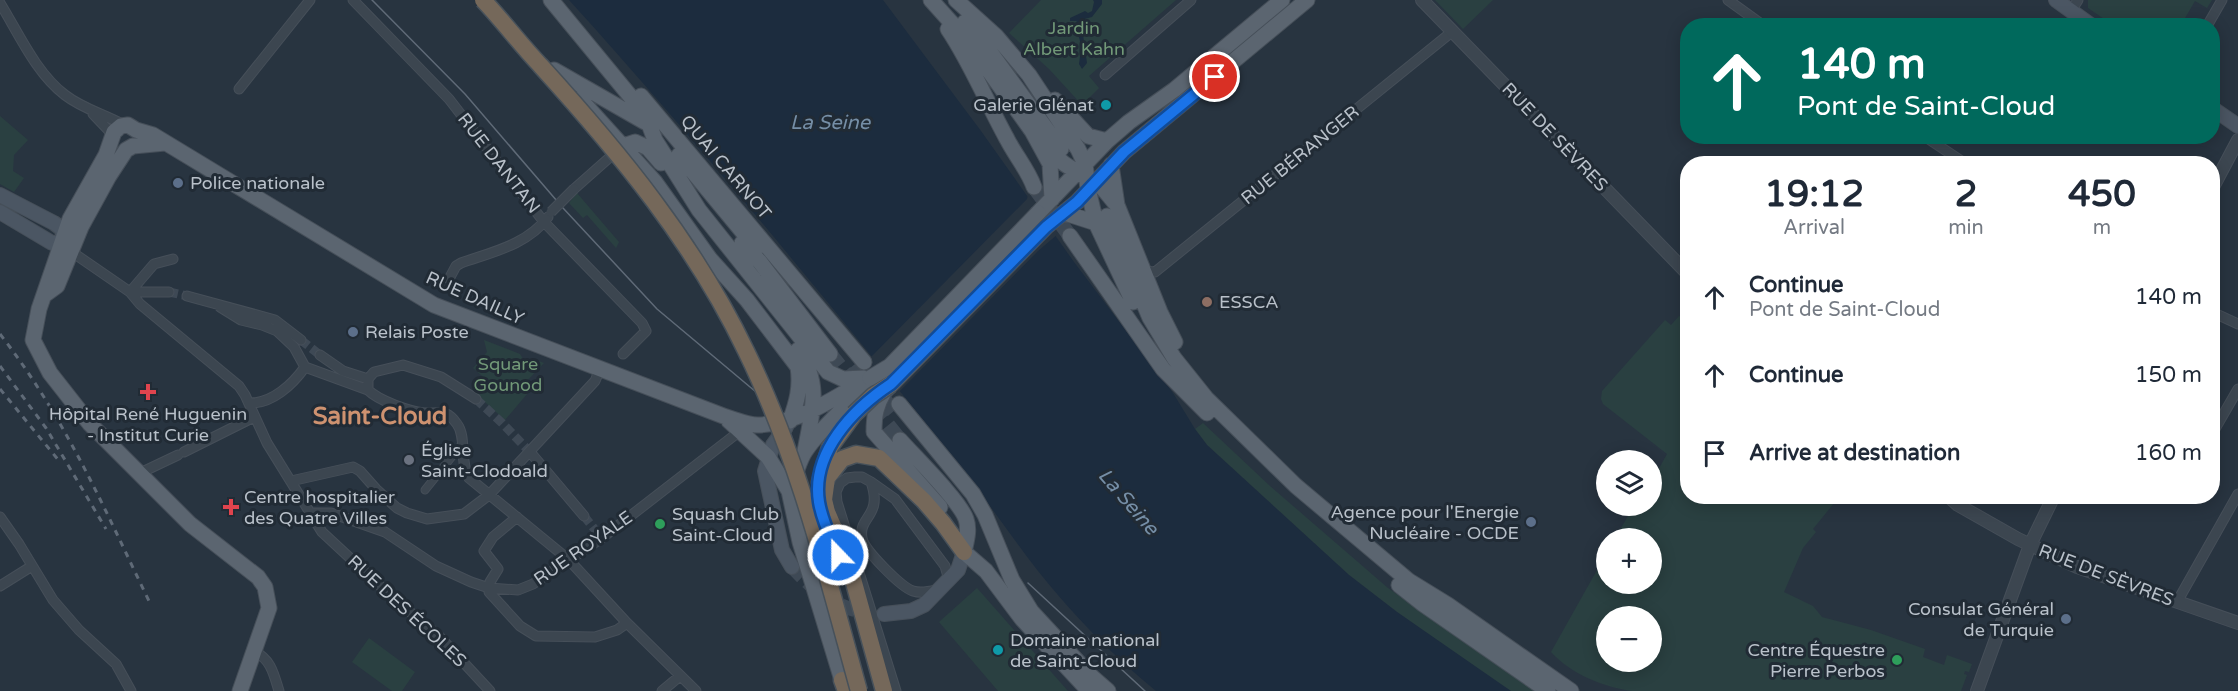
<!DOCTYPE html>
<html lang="en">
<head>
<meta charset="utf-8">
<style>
  body { margin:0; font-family:"Varela Round",sans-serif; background:#f6f6f7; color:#1f2937; height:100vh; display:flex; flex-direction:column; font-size:22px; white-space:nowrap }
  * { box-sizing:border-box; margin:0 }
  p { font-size:20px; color:#747a83 }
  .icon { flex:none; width:33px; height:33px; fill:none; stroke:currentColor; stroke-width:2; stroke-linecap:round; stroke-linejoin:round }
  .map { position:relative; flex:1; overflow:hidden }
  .panel { position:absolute; left:1680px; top:156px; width:540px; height:348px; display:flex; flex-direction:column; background:#fff; border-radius:24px; box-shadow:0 3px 15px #0003 }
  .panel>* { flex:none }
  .top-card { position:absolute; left:1680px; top:18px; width:540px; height:126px; border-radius:24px; box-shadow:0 3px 15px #0003; background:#00695c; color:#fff; overflow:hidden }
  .tools { position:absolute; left:1596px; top:450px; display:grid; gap:12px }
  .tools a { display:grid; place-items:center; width:66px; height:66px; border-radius:50%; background:#fff; box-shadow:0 3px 15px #0003; font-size:30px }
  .pin { position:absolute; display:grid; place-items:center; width:51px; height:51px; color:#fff; margin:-26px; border:3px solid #fff; border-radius:50%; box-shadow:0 2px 6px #0007 }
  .me { position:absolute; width:66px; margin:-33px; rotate:338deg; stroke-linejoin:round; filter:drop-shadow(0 0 4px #0008) }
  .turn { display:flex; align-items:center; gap:21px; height:126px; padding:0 18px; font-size:27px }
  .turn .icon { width:78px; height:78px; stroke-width:2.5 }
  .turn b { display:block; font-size:42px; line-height:51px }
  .eta { display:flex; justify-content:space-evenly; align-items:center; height:102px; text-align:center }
  .eta b { font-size:36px; font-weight:700; line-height:42px }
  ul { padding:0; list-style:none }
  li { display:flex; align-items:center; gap:18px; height:78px; padding:0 18px }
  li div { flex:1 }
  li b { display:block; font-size:22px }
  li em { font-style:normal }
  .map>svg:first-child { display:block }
</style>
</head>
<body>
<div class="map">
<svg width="2238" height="691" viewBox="0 0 2238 691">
  <rect width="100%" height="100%" fill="#283440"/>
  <path fill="#2a4041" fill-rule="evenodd" d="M1041 0H1176L1089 76 1099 88 1082 105 1049 69 1009 33Z
    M1435 0H1493L1463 29Z
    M2088 0H2212L2207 8 2195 1 2181 25H2113L2088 8Z
    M0 116 28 140 14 155 13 171 24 178 14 192 0 184Z
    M577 193 619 242 616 248 587 215 583 218 569 203Z
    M1679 316 1688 321V496L1839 497 1813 529 1816 532 1803 548 1784 592 1813 606 1822 617 1871 630 1925 649 1923 657 1944 665 1947 655 1972 664 1969 672 1965 671 1964 674 1967 675 1961 691H1632C1603 687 1571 674 1551 652L1606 554V584H1652V538H1615L1634 506H1652V481L1667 454 1603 404 1601 399 1602 391 1665 320 1671 325ZM1606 616H1652V662H1606Z
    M484 340 520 354 525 362 534 359 544 363 527 381 533 387 505 420 476 394 488 381 473 368 487 352Z
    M1203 423 1270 486 1388 588 1535 691H1511L1501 685 1397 612 1349 575 1207 445 1195 429Z
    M977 588 1068 691H998L939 622Z
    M369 638 415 672 402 691H392L352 662Z"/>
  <path fill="#1c2c3e" d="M569 0H883L981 131 1074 262 1173 393 1195 429 1207 445 1349 575 1397 612 1511 691H1156C1112 655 1073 615 1038 571 1006 530 978 487 945 447 823 296 700 144 569 0Z
    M1093 0H1102V4L1092 17 1081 20 1087 63 1082 69 1079 64C1081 50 1083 37 1072 26L1077 21H1070V18L1085 11 1088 13 1092 11 1094 2Z"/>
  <path fill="#283440" d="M1028 195 1058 234 1038 251 898 393 870 358 1027 199Z"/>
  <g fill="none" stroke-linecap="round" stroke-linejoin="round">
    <path stroke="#3e4955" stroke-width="9" stroke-dasharray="9 4.5" stroke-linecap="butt" d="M169 292 187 296
      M301 340 320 355
      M476 399 502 423 530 452
      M584 516 596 531"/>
    <path stroke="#3e4955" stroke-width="14" stroke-dasharray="14 7" stroke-linecap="butt" d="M792 567C815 591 836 609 870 613"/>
    <path stroke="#3e4955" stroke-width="15" stroke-dasharray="15 8" stroke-linecap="butt" d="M1034 187 1070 236
      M830 354 900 440
      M855 364 896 414"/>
    <defs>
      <path id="pedestrian" d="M425 490 462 444"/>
      <path id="minor" d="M353 0 449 99 544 222 642 323 646 331 623 354
        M1728 0 1764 26
        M0 3C19 34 36 73 65 95 83 109 104 114 124 125
        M2071 11 2078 0
        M2207 26 2222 0
        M1105 75 1191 0
        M239 89 310 0
        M93 114 113 135
        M1924 136 1966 164
        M574 189 618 150
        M69 250 130 292 140 304 239 386 245 395 267 443 322 532 392 597 439 636 490 691
        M1144 271 1155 272 1453 31
        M449 279 456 266 461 263C492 252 527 245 548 217
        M130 292 154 264 173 259
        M130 292H169
        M187 296 275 320 301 340
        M220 307 241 320 262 325 277 331 294 347 305 367 368 390
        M2212 312 2238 324
        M320 355 343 371 368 379
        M368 379V390C379 401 409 411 424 413 439 414 446 408 457 424 467 437 459 462 469 478L569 560 627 623 696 691
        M368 379 374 372 403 365 441 377 476 399
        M249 403C272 404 293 384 305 367
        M2212 434 2238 389
        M184 452 254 417
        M530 452 584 516
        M138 474 178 455
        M291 481 353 467 360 471 376 489 397 508 407 513 427 519 464 514 489 495 595 381 600 369
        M871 482C883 517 858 516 862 538 864 550 901 587 913 591 922 594 931 591 940 589
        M310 513H331L385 532 436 566 471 582 489 588 518 590 533 584 602 538 740 431
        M0 517 19 544 53 600 79 630 116 664 131 691
        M517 517 493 537 484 551 498 569 490 582 489 592 520 626 536 636 595 637 617 630 627 623
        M0 586 32 566
        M2177 602 2238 494
        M255 652C271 659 274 675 279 691
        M662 691 680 676
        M896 691 837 502 836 492 840 483 847 478 855 477H862L871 482 895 499 945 566 949 580"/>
      <path id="tertiary" d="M1422 0 1688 274
        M2212 189 2238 140
        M1948 496 1958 505 2018 539 2077 567 2238 623
        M1977 691 2030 545 2054 496"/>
      <path id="secondary" d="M2056 0 2092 26
        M2212 108 2238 126
        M0 195 54 223 62 229 64 243H52L0 212
        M786 427 773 445 765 471 782 550 792 567
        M884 614 911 611 924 605 958 570 964 552"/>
      <path id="primary" d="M551 0 635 102 649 124 655 140 699 210 828 372 843 379 864 378
        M931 0 966 39 1032 131 1050 164 1052 199
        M956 0 996 36 1029 75 1078 149 1085 164 1088 189 1096 223
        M965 22 985 45 1061 149
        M948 29C971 63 987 103 1007 139 1015 155 1028 170 1034 187
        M554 70 645 122
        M641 96 864 362
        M580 99 655 182 710 259 747 300 798 367C801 387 797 402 790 421
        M1055 100 1088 136 1107 141
        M623 146 635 142 648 148 661 163
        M1048 146C1063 168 1073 168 1094 181 1103 186 1110 198 1117 205
        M679 155 756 248
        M1111 165 1117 205 1160 312 1175 342
        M1038 213 1107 141 1129 122 1174 90 1282 0
        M1065 213 1096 223 1133 302
        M1107 216 1150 318 1174 358 1206 398 1296 486 1409 581 1448 605 1571 691
        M1070 236 1163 369 1207 413
        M742 243 760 262 830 354
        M46 294 57 286 81 227 109 176 126 150 133 146 165 143
        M798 350C822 384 812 413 805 451
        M899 404 973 494 985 515 1012 580 1031 611 1092 677 1108 691
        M728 420 768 457 789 491 800 542 842 680
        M900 440C915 457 960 501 966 519 970 530 966 542 964 552
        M793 480C797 471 800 458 806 450 823 425 848 407 866 383
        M940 507 874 432C874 416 876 405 884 392L1046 227 1077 202 1124 152 1307 0
        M961 540 964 552 986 571 1022 619 1089 691
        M1399 585 1423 604 1548 691
        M240 691 269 608 265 587 258 577 190 524 90 424 50 373 33 340 39 309 70 219 106 155 114 132 121 126 128 125 136 130 153 135 434 305 726 417C736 420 748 425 758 425 800 424 834 397 870 378"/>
      <path id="motorway" d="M820 482 830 447 854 414
        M842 680 846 691
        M884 691 848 561 827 512 824 500 827 478 842 459 856 454 879 458 924 501 943 523 964 552"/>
    </defs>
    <use href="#pedestrian" stroke="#464f59" stroke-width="9"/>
    <use href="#minor" stroke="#464f59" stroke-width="11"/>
    <use href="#tertiary" stroke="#464f59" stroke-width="14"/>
    <use href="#secondary" stroke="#464f59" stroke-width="16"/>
    <use href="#primary" stroke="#464f59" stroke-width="17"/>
    <use href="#motorway" stroke="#47515a" stroke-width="19"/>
    <use href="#pedestrian" stroke="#3c4650" stroke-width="7"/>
    <use href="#minor" stroke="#3c4650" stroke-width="9"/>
    <use href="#tertiary" stroke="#3c4650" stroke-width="12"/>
    <use href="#secondary" stroke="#4b5663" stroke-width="14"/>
    <use href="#primary" stroke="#5b6570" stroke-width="15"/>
    <use href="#motorway" stroke="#75685a" stroke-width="16"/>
    <path stroke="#5f6a77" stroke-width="1.5" d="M372 0 465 94 557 201
      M563 208 657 309 756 392
      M1028 583 1145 691"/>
    <path stroke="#5f6a77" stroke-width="3" stroke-dasharray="6 6" stroke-linecap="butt" d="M0 334C66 419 103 506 149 601
      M0 366 46 428 106 529
      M0 389 60 462"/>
    <defs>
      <path id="minor-bridge" d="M551 212 574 189"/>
      <path id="primary-bridge" d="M870 378 890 366 1038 213"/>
      <path id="motorway-bridge" d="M483 0C503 21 520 44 540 65 619 152 695 244 746 351 799 459 827 576 859 691
        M854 414 873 396 891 384"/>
    </defs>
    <use href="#minor-bridge" stroke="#464f59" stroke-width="11" stroke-linecap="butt"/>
    <use href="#primary-bridge" stroke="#464f59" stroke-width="17" stroke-linecap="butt"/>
    <use href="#motorway-bridge" stroke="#47515a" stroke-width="19" stroke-linecap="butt"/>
    <use href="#minor-bridge" stroke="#3c4650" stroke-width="9"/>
    <use href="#primary-bridge" stroke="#5b6570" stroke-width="15"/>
    <use href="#motorway-bridge" stroke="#75685a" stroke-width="16"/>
  </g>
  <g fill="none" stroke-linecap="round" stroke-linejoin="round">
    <defs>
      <path id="route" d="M838 555C831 538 822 521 819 502 811 453 853 409 891 384L1046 227 1077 202 1124 152 1215 77"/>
    </defs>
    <use href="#route" stroke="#114b97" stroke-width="15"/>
    <use href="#route" stroke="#1a73e8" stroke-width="10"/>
  </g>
  <g fill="#0f9aa8" stroke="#212b35" stroke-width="2">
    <circle cx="1106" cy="105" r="6"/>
    <circle cx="998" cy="650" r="6"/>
  </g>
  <g fill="#5c6f8a" stroke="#212b35" stroke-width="2">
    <circle cx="178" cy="183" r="6"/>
    <circle cx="353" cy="332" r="6"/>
    <circle cx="1531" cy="522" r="6"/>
    <circle cx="2066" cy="619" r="6"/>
  </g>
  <circle fill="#8d6e63" stroke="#212b35" stroke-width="2" cx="1207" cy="302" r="6"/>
  <g fill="#e0444e" stroke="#212b35" stroke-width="2">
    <path d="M145 383h6v6h6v6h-6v6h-6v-6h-6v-6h6z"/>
    <path d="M228 498h6v6h6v6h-6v6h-6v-6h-6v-6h6z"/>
  </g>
  <circle fill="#6b7280" stroke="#212b35" stroke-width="2" cx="409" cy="460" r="6"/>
  <g fill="#2e9e5b" stroke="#212b35" stroke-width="2">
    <circle cx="660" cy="524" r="6"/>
    <circle cx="1897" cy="660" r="6"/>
  </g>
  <g text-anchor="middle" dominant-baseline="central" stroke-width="6" stroke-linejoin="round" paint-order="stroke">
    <g font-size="18" fill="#729978" stroke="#212b35">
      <text x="1074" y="28">Jardin<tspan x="1074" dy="21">Albert Kahn</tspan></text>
      <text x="508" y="364">Square<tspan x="508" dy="21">Gounod</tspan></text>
    </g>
    <g font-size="18" fill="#b9c1ca" stroke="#212b35" text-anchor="start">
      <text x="1094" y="105" text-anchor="end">Galerie Glénat</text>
      <text x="190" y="183">Police nationale</text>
      <text x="1219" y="302">ESSCA</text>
      <text x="365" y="332">Relais Poste</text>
      <text x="148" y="414" text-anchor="middle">Hôpital René Huguenin<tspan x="148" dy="21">- Institut Curie</tspan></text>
      <text x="421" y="450">Église<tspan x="421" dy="21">Saint-Clodoald</tspan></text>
      <text x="244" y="497">Centre hospitalier<tspan x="244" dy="21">des Quatre Villes</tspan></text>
      <text x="1519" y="512" text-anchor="end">Agence pour l'Energie<tspan x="1519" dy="21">Nucléaire - OCDE</tspan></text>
      <text x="672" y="514">Squash Club<tspan x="672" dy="21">Saint-Cloud</tspan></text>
      <text x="2054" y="609" text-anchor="end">Consulat Général<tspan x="2054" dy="21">de Turquie</tspan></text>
      <text x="1010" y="640">Domaine national<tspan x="1010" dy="21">de Saint-Cloud</tspan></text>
      <text x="1885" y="650" text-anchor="end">Centre Équestre<tspan x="1885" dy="21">Pierre Perbos</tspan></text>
    </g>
    <g font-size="18" fill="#b9c1ca" stroke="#212b35">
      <text transform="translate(1555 137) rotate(46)">RUE DE SÈVRES</text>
      <text transform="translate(1300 155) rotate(-39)">RUE BÉRANGER</text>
      <text transform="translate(499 163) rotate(52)">RUE DANTAN</text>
      <text transform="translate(726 167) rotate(50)">QUAI CARNOT</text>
      <text transform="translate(475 298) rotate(24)">RUE DAILLY</text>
      <text transform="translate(583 548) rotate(-35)">RUE ROYALE</text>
      <text transform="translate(2106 575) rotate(21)">RUE DE SÈVRES</text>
      <text transform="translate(407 611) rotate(43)">RUE DES ÉCOLES</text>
    </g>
    <g font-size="20" font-style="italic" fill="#758ea6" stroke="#212b35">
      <text x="830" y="123">La Seine</text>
      <text transform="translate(1128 502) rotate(49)">La Seine</text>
    </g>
    <g font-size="24" font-weight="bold" fill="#ce9270" stroke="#212b35">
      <text x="380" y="416">Saint-Cloud</text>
    </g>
  </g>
</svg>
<div class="tools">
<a><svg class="icon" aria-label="layers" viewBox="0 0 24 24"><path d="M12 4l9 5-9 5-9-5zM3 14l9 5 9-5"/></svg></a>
<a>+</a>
<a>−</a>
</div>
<div class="pin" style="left:1215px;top:77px;background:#d93025"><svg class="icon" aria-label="arrive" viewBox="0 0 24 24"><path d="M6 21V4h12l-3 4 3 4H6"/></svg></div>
<svg class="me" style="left:838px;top:555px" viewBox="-20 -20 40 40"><circle r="17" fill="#1a73e8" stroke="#fff" stroke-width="3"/><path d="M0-11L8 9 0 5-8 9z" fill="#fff"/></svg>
<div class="top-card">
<div class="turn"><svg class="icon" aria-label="ahead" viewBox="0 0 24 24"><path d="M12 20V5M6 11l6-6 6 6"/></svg><div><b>140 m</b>Pont de Saint-Cloud</div></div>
</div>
<section class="panel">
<div class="eta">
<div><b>19:12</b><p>Arrival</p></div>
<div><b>2</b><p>min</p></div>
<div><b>450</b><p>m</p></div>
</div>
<ul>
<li><svg class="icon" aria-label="ahead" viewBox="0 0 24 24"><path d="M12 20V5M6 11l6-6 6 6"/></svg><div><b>Continue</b><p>Pont de Saint-Cloud</p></div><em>140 m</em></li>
<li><svg class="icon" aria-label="ahead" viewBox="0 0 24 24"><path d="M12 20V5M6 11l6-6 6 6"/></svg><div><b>Continue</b></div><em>150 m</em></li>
<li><svg class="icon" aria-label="arrive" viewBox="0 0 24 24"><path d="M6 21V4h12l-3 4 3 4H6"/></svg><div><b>Arrive at destination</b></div><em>160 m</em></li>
</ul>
</section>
</div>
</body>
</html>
